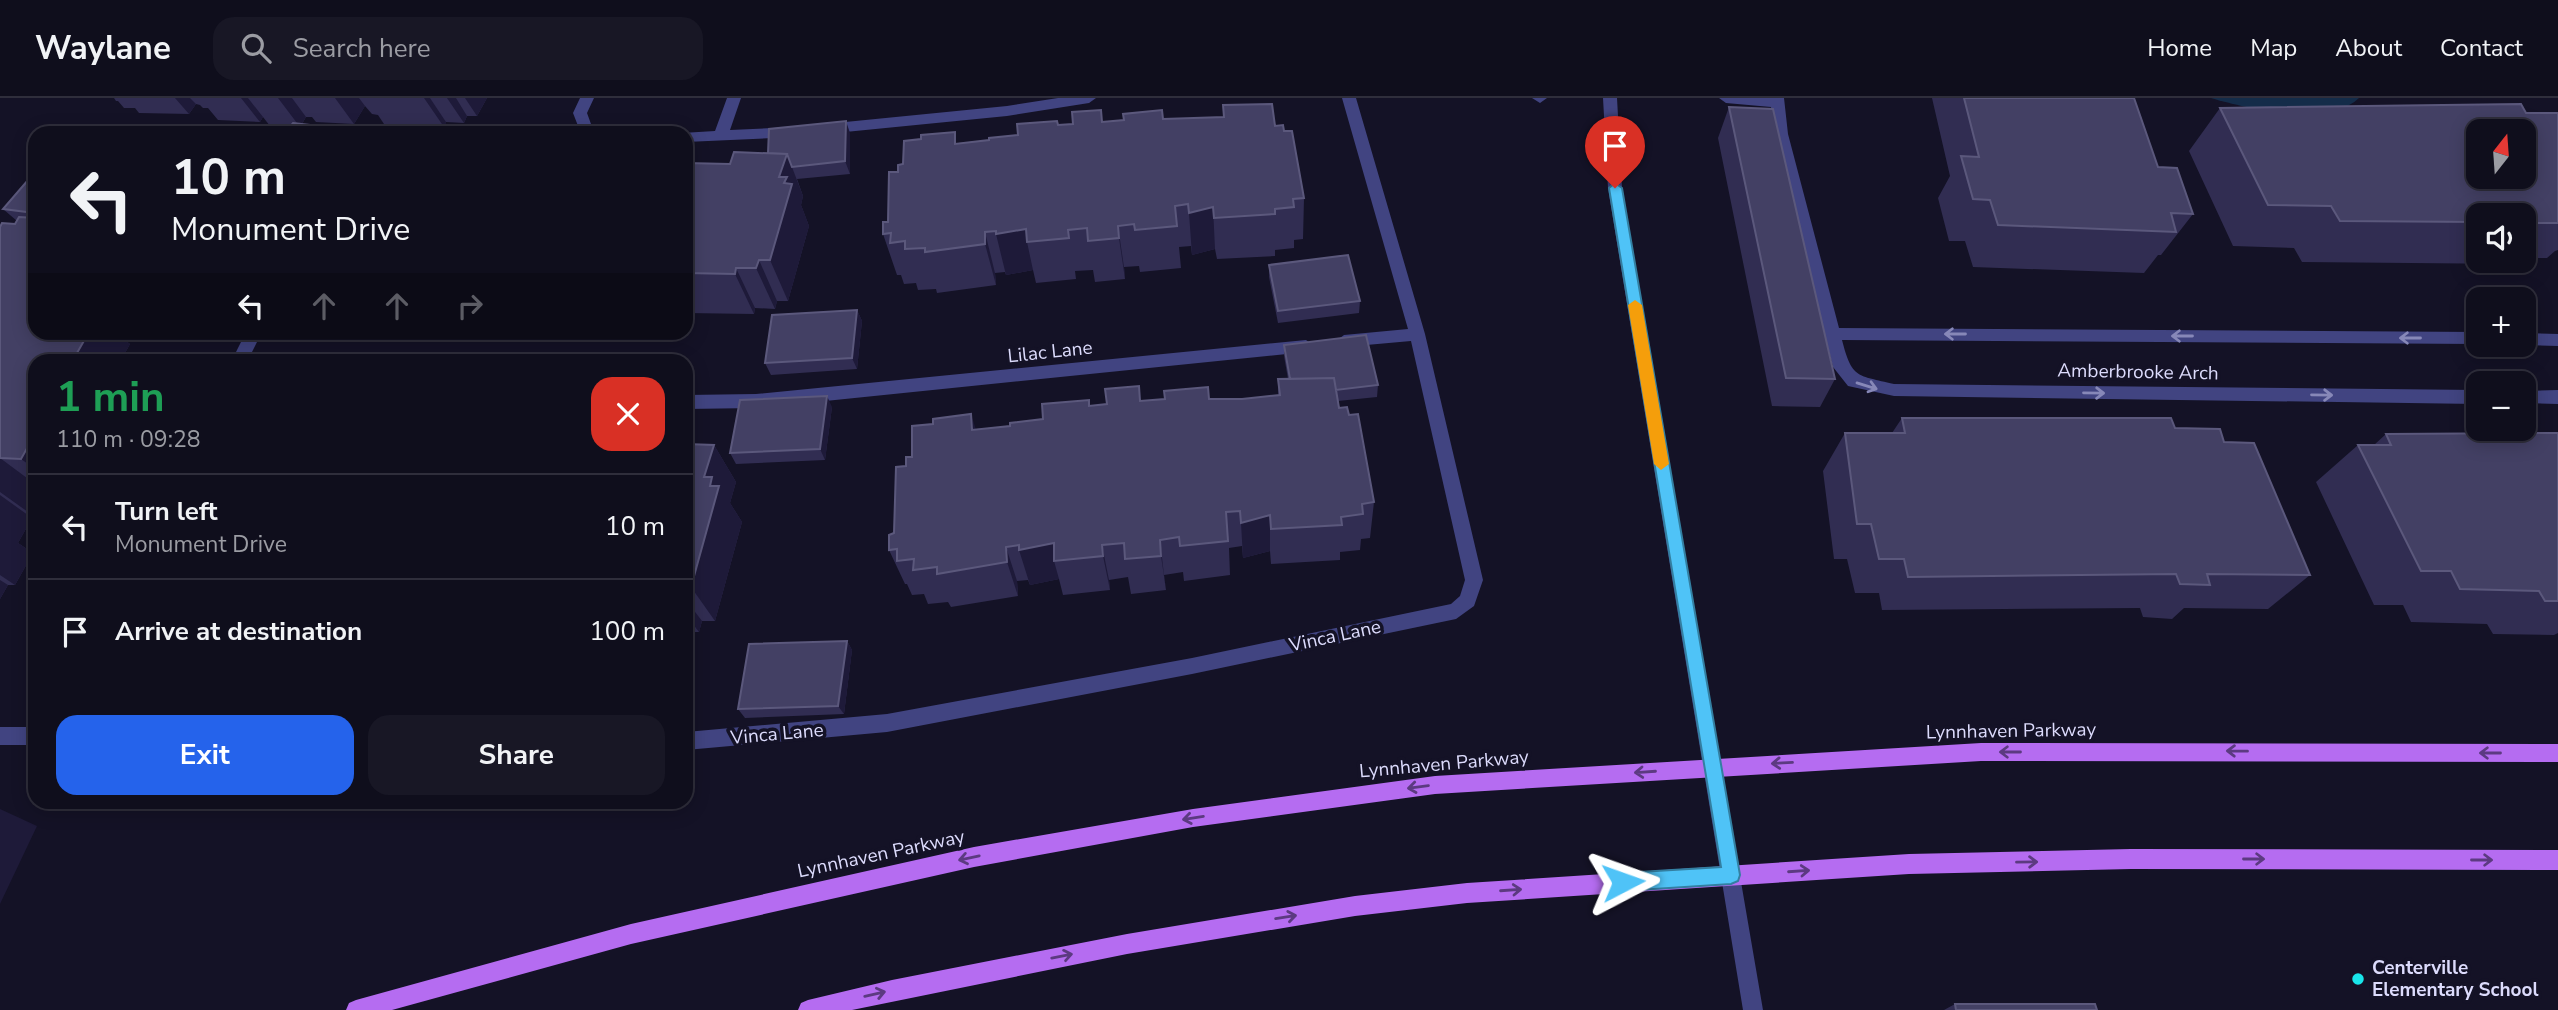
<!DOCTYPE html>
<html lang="en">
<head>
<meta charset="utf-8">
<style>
  body { margin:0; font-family:"Nunito Sans",sans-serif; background:#181725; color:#f1f3f6; height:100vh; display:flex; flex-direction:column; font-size:26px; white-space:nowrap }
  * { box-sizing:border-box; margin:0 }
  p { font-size:23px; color:#9b9ca3 }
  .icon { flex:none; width:38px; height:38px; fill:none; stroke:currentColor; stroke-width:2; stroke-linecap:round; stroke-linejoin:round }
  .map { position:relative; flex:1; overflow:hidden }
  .drawer { position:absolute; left:28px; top:256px; width:665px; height:455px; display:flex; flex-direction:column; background:#0f0e1c; border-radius:21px; box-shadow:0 4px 18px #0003,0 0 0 2px #2f2e3b }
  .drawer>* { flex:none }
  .top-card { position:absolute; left:28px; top:28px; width:665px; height:214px; border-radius:21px; box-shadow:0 4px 18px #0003,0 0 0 2px #2f2e3b; background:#0f0e1c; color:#f1f3f6; overflow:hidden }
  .needle { width:46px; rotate:17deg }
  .fabs { position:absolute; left:2466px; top:21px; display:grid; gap:14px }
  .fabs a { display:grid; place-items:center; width:70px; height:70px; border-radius:14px; background:#0f0e1c; box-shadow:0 4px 18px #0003,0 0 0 2px #2f2e3b; font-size:35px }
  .pin { position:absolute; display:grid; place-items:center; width:60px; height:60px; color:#fff; margin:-72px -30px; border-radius:50% 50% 50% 0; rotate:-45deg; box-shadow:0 0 7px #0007 }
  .pin .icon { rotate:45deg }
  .me { position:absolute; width:77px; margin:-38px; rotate:86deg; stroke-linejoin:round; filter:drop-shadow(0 0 5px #0008) }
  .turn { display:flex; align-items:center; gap:24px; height:147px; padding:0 28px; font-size:32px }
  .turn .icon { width:91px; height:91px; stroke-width:2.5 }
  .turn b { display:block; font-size:49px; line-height:60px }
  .lanes { display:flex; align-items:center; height:66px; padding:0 28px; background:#0003; justify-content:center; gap:35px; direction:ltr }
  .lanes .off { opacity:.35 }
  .round { display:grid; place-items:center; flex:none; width:74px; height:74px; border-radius:21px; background:#181725 }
  .summary { display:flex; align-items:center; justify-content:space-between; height:119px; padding:0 28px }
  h1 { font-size:42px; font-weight:700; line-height:52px; color:#1e9e55 }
  .action { display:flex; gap:14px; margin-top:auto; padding:14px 28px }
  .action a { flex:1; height:80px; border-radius:21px; background:#2563eb; color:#fff; font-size:28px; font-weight:700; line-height:80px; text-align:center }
  .action a+a { background:#181725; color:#f1f3f6 }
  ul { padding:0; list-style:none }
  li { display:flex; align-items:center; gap:21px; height:105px; padding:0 28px; border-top:2px solid #2f2e3b }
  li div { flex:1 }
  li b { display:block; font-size:26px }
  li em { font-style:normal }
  header { display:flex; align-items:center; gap:42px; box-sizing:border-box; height:98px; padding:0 35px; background:#0f0e1c; border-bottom:2px solid #2f2e3b }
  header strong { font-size:33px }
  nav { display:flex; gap:38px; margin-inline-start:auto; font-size:24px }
  .search { width:490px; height:63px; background:#181725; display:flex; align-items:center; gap:18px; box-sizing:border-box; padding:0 24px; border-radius:21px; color:#9b9ca3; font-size:26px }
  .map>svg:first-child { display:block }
</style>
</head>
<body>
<header>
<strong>Waylane</strong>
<div class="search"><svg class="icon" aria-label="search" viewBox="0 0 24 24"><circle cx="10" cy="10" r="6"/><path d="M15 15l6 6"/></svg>Search here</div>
<nav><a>Home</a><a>Map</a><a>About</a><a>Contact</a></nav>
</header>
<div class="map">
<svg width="2558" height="912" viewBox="0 0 2558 912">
  <rect width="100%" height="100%" fill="#141226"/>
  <path fill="#142c49" d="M2211 0H2359C2330 29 2247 11 2211 0Z"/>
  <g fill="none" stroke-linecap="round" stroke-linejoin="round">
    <path fill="#414481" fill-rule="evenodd" d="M580 0H594L587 15 591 26 601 35 580 33 573 15Z
      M727 0H741L730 32 794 29 801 34 794 39 686 44V35H682L715 33Z
      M1058 0H1096L1089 5 1007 18 825 36 818 31 825 26 1007 8Z
      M1342 0H1356L1425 236 1483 482 1474 508 1456 521 1192 576 887 634 686 652V634L887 616 1192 560 1451 506 1460 498 1465 482 1411 243 1344 249 1336 243 1344 237 1408 231Z
      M1532 0H1547L1540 5Z
      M1603 0H1617L1622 90 1763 912H1743L1608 90Z
      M1719 0H1784L1788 36 1839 230 2478 234V246L1842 242C1852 281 1857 277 1894 286L2478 292V306L1894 298 1848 288 1833 269 1774 36 1771 9 1726 5Z
      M246 234H262L248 262H232Z
      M2524 235 2558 236V248L2523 247Z
      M1306 242 1314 248 1306 254 756 310 686 311V297L756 296Z
      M2558 292V306L2524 305V293Z
      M0 629H35V647H0Z"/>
    <path fill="#b56cf1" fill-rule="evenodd" d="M1981 645 2558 646V664L1981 663 1435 696 1193 729 974 769 631 846 392 912H346L349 905 356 902 631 826 974 749 1193 711 1435 678Z
      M2131 751 2558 752V772L2131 771 1909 776 1467 805 1355 818 1127 856 852 912H798L801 905 808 902 892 882 1127 836 1355 798 1467 785 1909 756Z"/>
  </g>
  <path fill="#312d52" d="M114 0H487L477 18H467L464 25 446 24 444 29 384 26 378 17 372 16 365 8 354 26 316 24 312 19H306L302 26 363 33 364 35H285L290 29 270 28 263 19 260 24 218 22 208 10H203L200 7 196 6 189 16 139 15 135 10H124L118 3H116Z
    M1932 0H2134L2158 69 2193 116 2161 157H2158L2144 175 1973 169 1965 143H1949L1938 100 1950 78Z
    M1223 7 1275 28 1304 100 1303 141 1294 142V150L1275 152V158L1217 161 1215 151 1192 157 1191 148 1179 149 1181 170 1140 174 1139 168 1124 169 1125 181 1095 184 1093 172 1075 173 1076 181 1036 185 1033 172 1006 177 1005 174 995 175 996 187 937 195 936 191 918 192 916 185 904 186 901 177H897L883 136 888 124 898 74 903 66 958 45 989 42 1018 37 1058 27 1103 24 1223 19Z
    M1729 9 1835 281 1820 309 1772 308 1718 40Z
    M2220 10 2558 15V152L2555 153 2547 160H2525L2524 161V117H2478V163H2522L2518 166 2302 164 2294 150 2233 148 2189 53Z
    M850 35V76L797 81 803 98 801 107 809 128 788 203H777L775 211 755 210 754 216 686 215V65L730 66 768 55Z
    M35 74V234L126 243 130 246 125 255 133 262H35V420H32L18 445 33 455 15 487H8L0 501V129L15 126 17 123 3 111Z
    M1269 167 1360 203 1359 215 1278 225 1269 179Z
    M857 212 862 223 857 271 771 277 765 265Z
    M1284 247 1378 287 1377 299 1338 303 1339 310 1374 404 1370 440 1361 441 1360 452 1340 454V462L1271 466 1270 453 1243 460 1242 448 1229 450 1230 477 1184 483 1183 474 1164 477 1166 492 1131 496 1128 479 1109 482 1110 492 1063 497 1059 481 1030 487 1028 482 1017 483 1018 498 951 509 948 504 928 506 924 496 912 497 907 486H905L889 452 894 435 906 368 912 359 976 331 1010 328 1043 321 1090 308 1141 303 1209 301H1242L1278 297V281H1288L1284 258Z
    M832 309 825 362 736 366 730 355Z
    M1902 320 2175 330 2224 344 2310 477 2268 511 2184 510 2172 521 2143 519 2140 510 1882 512 1879 495H1855L1847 461H1834L1823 373 1845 335H1892Z
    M2558 335V535L2554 537 2493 536 2487 526 2411 524 2403 507H2374L2316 384 2358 347H2374L2386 336Z
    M686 346 714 347 736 384 730 405 742 424 715 523H702L699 534H686Z
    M847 543 852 552 844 616 745 620 738 611Z
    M1955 906 2097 912H1944Z"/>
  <path fill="#1e1a39" d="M175 0H190L196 6 189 16Z
    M241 0H248L263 19 260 24Z
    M278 0H292L306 19 300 29Z
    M335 0H359L365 8 354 26Z
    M424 0H430L446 24 444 29Z
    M447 0H456L467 18 464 25Z
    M465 0H487L477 18Z
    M846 23 850 35V76L845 63Z
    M787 56 803 98 801 107 809 128 788 203 770 162 779 79Z
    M1213 109 1215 151 1192 157 1189 115Z
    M1118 128 1124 169 1125 181 1119 140Z
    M1026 131 1027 144 1033 172 1006 177 996 136Z
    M985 134 995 175 996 187 985 146Z
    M759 162 777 203 775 211 756 170Z
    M736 170 755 210 754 216 735 176Z
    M857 212 862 223 857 271 852 260Z
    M83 234H131L126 243 130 246 125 255 133 262H73Z
    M827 298 832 309 825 362 820 351Z
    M971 316 983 354 972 332Z
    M35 336V371L21 361Z
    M714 347 736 384 730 405 742 424 715 523 691 489 704 379Z
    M0 360 35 386V419L0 394Z
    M0 397 32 420 18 445 33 455 15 487 0 477Z
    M1270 417V453L1243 460 1241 425Z
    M1160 442 1164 477 1166 492 1161 458Z
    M1054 445V463L1059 481 1030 487 1019 452Z
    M1102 447 1109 482 1110 492 1103 458Z
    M1006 449 1017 483 1018 498 1007 464Z
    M0 482 8 487 0 501Z
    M686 502 702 523 699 534 686 517Z
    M847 543 852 552 844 616 838 608Z
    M0 711 37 728 0 806Z"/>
  <path fill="#434064" stroke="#5b587c" stroke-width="2" fill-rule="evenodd" d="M1964 0H2134L2158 69 2177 70 2193 116 2171 115 2176 134 1998 127 1990 102 1973 101 1961 58 1979 59Z
    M1272 6 1275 28 1283 27 1284 33H1292L1304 100 1293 101 1294 109 1275 111V116L1214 120 1213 109 1189 115 1188 106 1175 108 1177 128 1135 132 1134 126 1118 128 1119 140 1088 143 1087 130 1068 132 1069 140 1027 144 1026 131 996 136V133L985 134V146L925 154V150L905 151V143L890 145 891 135 883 136V124H888L889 74H898V67L903 66 904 43 921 41V37L955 34V46L989 42V40L1018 37 1017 26 1057 23 1058 27 1073 26 1072 14 1101 12 1102 24 1124 22 1123 16 1162 12 1163 21 1224 19 1223 7Z
    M2521 6 2526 15H2558V125H2524V117H2478V124L2340 123 2331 108 2268 107 2220 10ZM2478 33H2524V79H2478Z
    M1729 9 1773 11 1835 281 1786 280Z
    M846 23 845 63 792 69 787 56 768 55 769 31Z
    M293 25 363 33 362 35H285Z
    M734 54 787 56 779 79H787L784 85 792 86 770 162H759L756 170H736L735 176 686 175V65L730 66Z
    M35 74V115L3 111Z
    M19 119 34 120 32 123H35V234H89L73 262H35V336L21 361 0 360V129L2 125 15 126Z
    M1348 157 1360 203 1278 213 1269 167Z
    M857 212 852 260 765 265 772 217Z
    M1366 237 1378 287 1336 292 1334 280 1290 281 1284 247Z
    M1334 280 1339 310 1347 309 1349 317 1358 316 1374 404 1362 406 1363 416 1341 419 1342 427 1271 431 1270 417 1241 425 1240 413 1226 414 1228 443 1180 448 1179 439 1160 442 1161 458 1125 461 1124 445 1102 447 1103 458 1054 463V445L1019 452V447L1006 449 1007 464 937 476V469L913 472 914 461 897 463V451L889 452V437L894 435 896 369 906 368V359H912V328L933 326V321L971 316 972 332 1010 328V325L1043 321 1042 306 1089 302V308L1107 306 1105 291 1139 288 1140 303 1165 301 1164 293 1208 289 1209 301H1242L1280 297 1278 281Z
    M827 298 820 351 730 355 740 302Z
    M1902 320H2171L2175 330 2220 331 2224 344 2254 345 2310 477 2207 476 2210 487 2180 486 2176 476 1908 479 1904 461H1879L1871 426H1857L1845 335H1905Z
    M2558 335V503H2545L2539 493 2460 491 2451 473H2421L2358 347H2391L2386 336Z
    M686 346 714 347 704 379H712L710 388H719L691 489H686Z
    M847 543 838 608 738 611 749 546Z
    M1955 906H2095L2097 912H1956Z"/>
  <defs><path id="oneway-shaft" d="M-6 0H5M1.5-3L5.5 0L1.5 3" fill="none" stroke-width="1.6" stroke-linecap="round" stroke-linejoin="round" transform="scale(1.75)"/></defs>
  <g stroke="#8788b8">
    <use href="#oneway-shaft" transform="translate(1955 236) rotate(-180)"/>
    <use href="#oneway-shaft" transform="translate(2182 238) rotate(-180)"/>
    <use href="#oneway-shaft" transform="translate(2410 240) rotate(-180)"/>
    <use href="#oneway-shaft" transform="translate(1867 288) rotate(17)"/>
    <use href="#oneway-shaft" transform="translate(2094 295) rotate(1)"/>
    <use href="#oneway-shaft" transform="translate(2322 297) rotate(1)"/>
  </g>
  <g stroke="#5c3a81">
    <use href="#oneway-shaft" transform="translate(2237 653) rotate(-179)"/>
    <use href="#oneway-shaft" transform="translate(2010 654) rotate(180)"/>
    <use href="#oneway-shaft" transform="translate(2490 655) rotate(180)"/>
    <use href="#oneway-shaft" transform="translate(1782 665) rotate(177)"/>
    <use href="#oneway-shaft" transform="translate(1645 674) rotate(176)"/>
    <use href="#oneway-shaft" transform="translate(1418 689) rotate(173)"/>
    <use href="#oneway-shaft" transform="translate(1193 720) rotate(171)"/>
    <use href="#oneway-shaft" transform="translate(969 760) rotate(168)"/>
    <use href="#oneway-shaft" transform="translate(2254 761)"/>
    <use href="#oneway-shaft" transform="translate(2482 762)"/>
    <use href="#oneway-shaft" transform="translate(2027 764) rotate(-1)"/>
    <use href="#oneway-shaft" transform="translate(1799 773) rotate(-4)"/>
    <use href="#oneway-shaft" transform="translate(1511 792) rotate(-4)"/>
    <use href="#oneway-shaft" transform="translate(1286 819) rotate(-9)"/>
    <use href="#oneway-shaft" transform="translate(1062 858) rotate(-11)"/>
    <use href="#oneway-shaft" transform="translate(875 896) rotate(-13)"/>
  </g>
  <path fill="#4fc3f7" stroke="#337fa1" stroke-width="2" d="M1615 85 1622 90 1740 777 1738 783 1731 786 1623 793 1617 790 1614 784 1617 778 1623 775 1721 769 1609 90Z"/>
  <path fill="#f59e0b" d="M1635 202 1642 207 1669 366 1661 372 1654 366 1628 207Z"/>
  <circle fill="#19e5ea" stroke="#141226" stroke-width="2.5" cx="2358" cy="881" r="7"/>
  <g text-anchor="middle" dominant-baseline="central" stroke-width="7" stroke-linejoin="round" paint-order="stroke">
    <g font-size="19" fill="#dcdbfc" stroke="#141226">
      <text transform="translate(1050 254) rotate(-6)">Lilac Lane</text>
      <text transform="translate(2138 274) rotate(1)">Amberbrooke Arch</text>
      <text transform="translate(1335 538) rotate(-12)">Vinca Lane</text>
      <text transform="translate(2011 633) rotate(-1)">Lynnhaven Parkway</text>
      <text transform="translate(777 636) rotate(-5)">Vinca Lane</text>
      <text transform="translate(1444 666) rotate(-5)">Lynnhaven Parkway</text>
      <text transform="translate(881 756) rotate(-12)">Lynnhaven Parkway</text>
    </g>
    <g font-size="19" font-weight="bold" fill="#dcdbfc" stroke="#141226" text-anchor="start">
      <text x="2372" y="870">Centerville<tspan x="2372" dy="22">Elementary School</tspan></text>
    </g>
  </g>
</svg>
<div class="fabs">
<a><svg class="needle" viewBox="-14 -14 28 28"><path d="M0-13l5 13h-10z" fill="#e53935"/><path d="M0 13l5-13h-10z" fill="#9b9ca3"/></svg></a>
<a><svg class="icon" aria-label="sound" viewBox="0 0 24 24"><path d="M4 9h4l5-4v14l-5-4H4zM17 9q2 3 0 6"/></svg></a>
<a>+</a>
<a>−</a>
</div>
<div class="pin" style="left:1615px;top:90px;background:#d93025"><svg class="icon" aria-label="arrive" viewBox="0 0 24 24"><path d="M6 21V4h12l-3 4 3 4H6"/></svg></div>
<svg class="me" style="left:1623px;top:784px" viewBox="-20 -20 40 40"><path d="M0-17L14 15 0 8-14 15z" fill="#4fc3f7" stroke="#fff" stroke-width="4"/></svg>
<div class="top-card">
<div class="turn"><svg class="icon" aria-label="left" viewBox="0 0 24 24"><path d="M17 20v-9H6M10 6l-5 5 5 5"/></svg><div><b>10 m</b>Monument Drive</div></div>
<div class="lanes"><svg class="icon" aria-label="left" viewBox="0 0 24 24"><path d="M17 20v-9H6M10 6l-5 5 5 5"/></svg><svg class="icon off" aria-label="ahead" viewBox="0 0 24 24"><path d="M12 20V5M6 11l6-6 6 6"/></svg><svg class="icon off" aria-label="ahead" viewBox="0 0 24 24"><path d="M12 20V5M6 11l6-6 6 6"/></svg><svg class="icon off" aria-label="right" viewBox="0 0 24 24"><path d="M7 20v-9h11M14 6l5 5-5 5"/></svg></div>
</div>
<section class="drawer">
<div class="summary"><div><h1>1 min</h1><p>110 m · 09:28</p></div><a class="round" style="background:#d93025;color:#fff"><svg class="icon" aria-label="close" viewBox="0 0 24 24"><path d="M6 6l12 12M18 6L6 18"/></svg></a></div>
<ul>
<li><svg class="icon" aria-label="left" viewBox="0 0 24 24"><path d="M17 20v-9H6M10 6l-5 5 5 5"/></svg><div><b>Turn left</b><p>Monument Drive</p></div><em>10 m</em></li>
<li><svg class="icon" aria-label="arrive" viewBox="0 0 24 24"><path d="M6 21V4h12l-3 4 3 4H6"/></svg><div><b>Arrive at destination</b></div><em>100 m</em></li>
</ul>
<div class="action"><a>Exit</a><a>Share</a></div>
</section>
</div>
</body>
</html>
